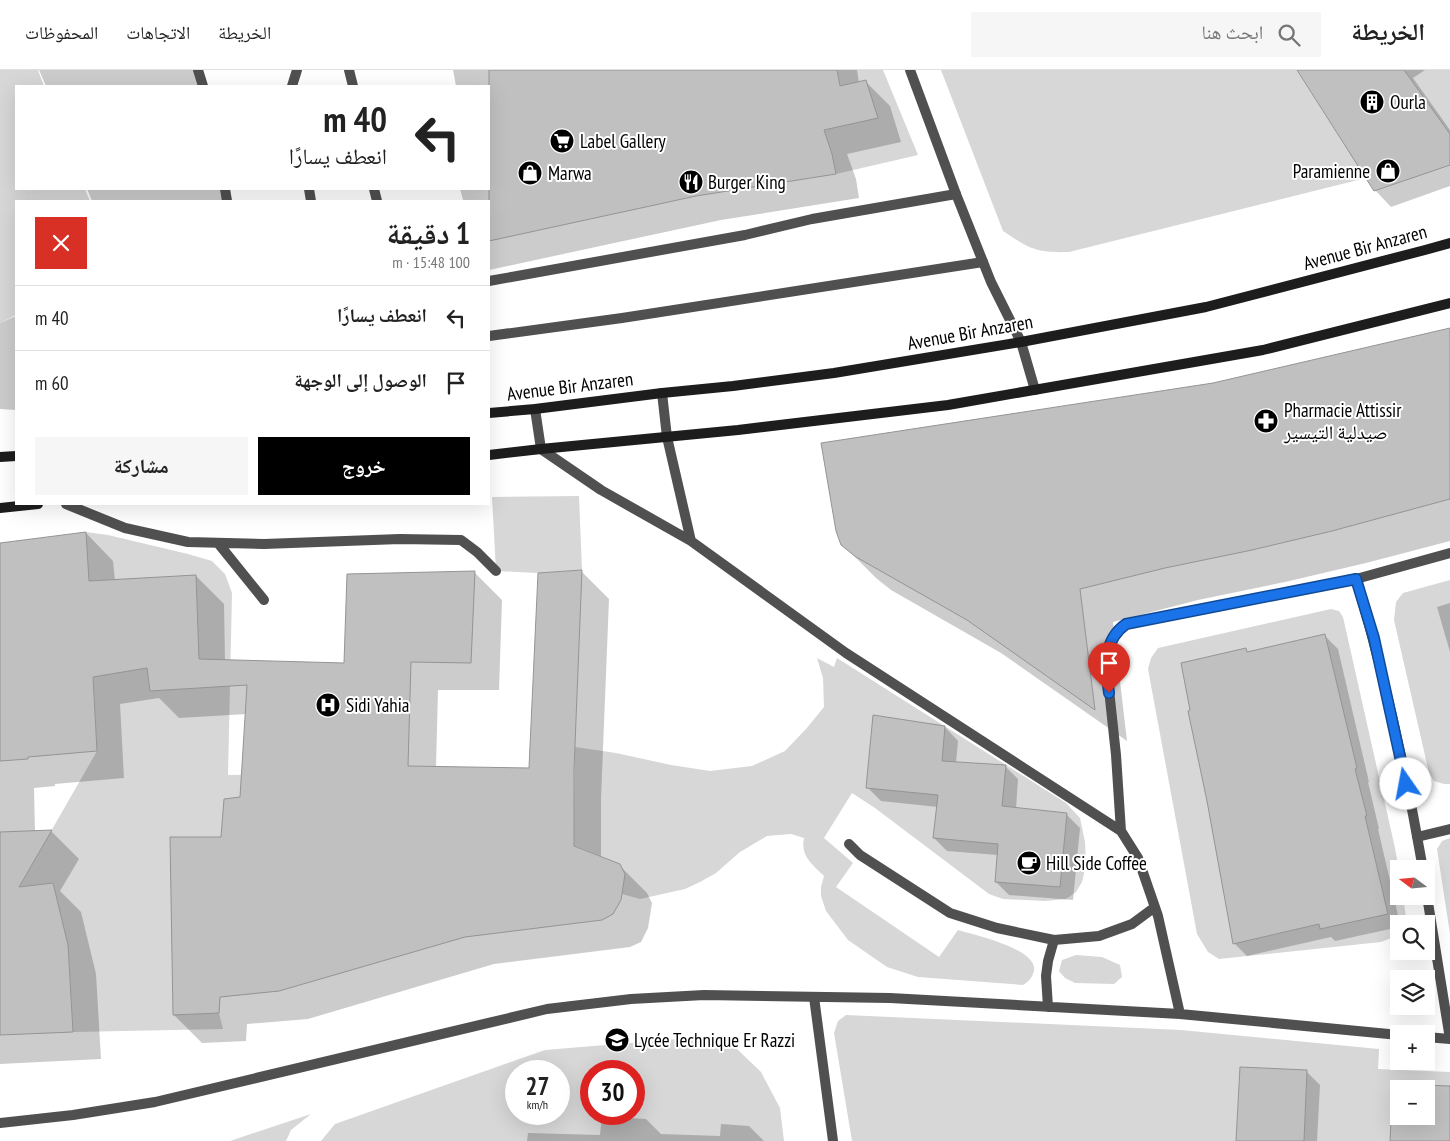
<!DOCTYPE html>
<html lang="ar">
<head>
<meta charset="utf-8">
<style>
  body { margin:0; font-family:"PT Sans Narrow","Noto Naskh Arabic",sans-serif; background:#f6f6f6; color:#222; direction:rtl; height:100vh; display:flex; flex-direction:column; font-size:19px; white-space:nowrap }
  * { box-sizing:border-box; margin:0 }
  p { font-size:16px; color:#767676 }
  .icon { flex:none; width:28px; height:28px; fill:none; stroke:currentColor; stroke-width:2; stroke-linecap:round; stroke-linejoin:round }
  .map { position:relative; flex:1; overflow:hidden; direction:ltr }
  .details { position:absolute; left:15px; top:130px; width:475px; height:305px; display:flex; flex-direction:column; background:#fff; border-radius:0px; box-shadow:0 5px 20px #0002; direction:rtl }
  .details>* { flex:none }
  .hud { position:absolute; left:15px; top:15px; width:475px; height:105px; border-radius:0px; box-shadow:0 5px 20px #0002; direction:rtl; background:#fff; color:#222; overflow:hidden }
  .needle { width:32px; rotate:286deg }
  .fabs { position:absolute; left:1390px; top:790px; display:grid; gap:10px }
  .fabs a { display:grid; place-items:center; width:45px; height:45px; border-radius:0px; background:#fff; box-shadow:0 5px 20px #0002; font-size:25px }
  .speed { position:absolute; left:505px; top:990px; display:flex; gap:10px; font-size:25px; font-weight:700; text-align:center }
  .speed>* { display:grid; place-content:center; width:65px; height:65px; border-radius:50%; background:#fff; box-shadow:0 5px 20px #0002; line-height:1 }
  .speed small { font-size:12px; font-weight:400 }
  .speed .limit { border:8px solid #d22; background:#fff; color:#111 }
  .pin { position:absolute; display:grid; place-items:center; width:42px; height:42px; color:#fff; margin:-51px -21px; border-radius:50% 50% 50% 0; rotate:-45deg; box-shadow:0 0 5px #0007 }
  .pin .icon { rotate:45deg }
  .me { position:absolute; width:55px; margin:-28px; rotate:348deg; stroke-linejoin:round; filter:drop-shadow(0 0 4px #0008) }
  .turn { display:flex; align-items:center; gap:18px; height:105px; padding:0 20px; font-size:22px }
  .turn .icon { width:65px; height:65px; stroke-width:2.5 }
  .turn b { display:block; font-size:35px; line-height:42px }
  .round { display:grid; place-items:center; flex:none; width:52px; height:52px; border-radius:0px; background:#f6f6f6 }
  .headline { display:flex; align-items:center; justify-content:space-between; height:85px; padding:0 20px }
  h1 { font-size:30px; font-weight:700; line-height:38px }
  .primary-button { display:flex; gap:10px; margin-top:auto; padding:10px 20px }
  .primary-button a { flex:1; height:58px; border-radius:0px; background:#000; color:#fff; font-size:20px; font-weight:700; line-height:58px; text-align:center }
  .primary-button a+a { background:#f6f6f6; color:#222 }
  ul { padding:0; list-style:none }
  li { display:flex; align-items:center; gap:15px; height:65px; padding:0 20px; border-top:1px solid #e0e0e0 }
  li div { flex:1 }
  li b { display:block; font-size:19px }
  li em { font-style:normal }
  header { display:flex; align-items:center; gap:30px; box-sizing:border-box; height:70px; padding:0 25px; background:#fff; border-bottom:1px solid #e0e0e0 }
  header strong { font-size:24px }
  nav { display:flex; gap:28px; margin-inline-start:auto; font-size:18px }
  .search { width:350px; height:45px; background:#f6f6f6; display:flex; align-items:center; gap:12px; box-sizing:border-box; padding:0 18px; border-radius:0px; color:#767676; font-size:19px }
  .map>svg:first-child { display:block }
</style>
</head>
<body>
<header>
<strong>الخريطة</strong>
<div class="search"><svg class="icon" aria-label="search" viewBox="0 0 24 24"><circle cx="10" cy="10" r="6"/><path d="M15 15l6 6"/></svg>ابحث هنا</div>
<nav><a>الخريطة</a><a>الاتجاهات</a><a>المحفوظات</a></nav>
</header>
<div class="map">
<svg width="1450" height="1071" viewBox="0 0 1450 1071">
  <rect width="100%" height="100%" fill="#fff"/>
  <path fill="#d7d7d7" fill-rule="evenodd" d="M0 0H38L44 16H16V119H85L90 131H16V245L0 253Z
    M837 0H883L918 85 836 104 832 84 824 60 866 11 840 16Z
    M941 0H1297L1366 108 1069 182C1036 183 1030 179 1003 161Z
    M1404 0H1450V64Z
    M579 426 582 500 538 503 496 501 492 427Z
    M86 462 108 465 188 484 212 491 225 504 232 523 228 705 321 703 278 723 280 921 220 927 219 943 223 959 73 962 68 875 53 813 19 817 97 681Z
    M1450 510V714H1444L1434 711 1429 703 1394 550 1396 532 1403 523Z
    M1331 539 1339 541 1343 547 1395 778 1399 801V826H1403L1407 854H1399V865L1381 872 1219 889 1208 882 1197 864 1148 599 1151 588 1158 578Z
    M817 588 834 597 837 588 1066 733 1080 748 1085 772 1086 795 1082 812 1076 822 1066 829 1045 831 1003 829 989 824 875 738 852 723 824 768 853 793 836 817 939 887 958 860C974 865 1044 880 1033 904 1031 909 1028 912 1023 915L918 907 887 897 848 870 826 841 821 826V817L824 806C812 794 800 786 804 768L791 764 767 766 740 782 716 803 700 812 685 819 640 829 622 824 620 794 576 776 526 773 527 751 574 756 575 677 616 683 671 695 710 701 752 696 785 681 806 659 824 637 823 608Z
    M1450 768V864L1437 779 1442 771Z
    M1076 885 1102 887 1120 895 1122 907 1114 914 1075 913 1065 908 1059 901 1062 890Z
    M846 945 1181 960 1379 979 1378 999 1450 1002V1071H852L834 963 838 951ZM1399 1019H1426V1046H1399Z
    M702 967 737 979 761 1002 780 1038 784 1071H321L335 1054 545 980ZM516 1001H559V1044H516ZM591 1001H634V1044H591Z
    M311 1044 291 1060 286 1071H230Z"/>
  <path fill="#0003" d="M39 0H202L206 16H46Z
    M453 0H857L859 13 866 12 890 36 901 72 847 84 856 109 859 128 721 150 489 200V131H459L463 130 460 119H489V16H456Z
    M1299 0H1425L1413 8 1450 60V116L1391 137 1375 120Z
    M87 119H230L232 131H92Z
    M16 246V340L0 339V253Z
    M1450 259V471L1366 493 1285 512 1198 530 1113 552 1127 671 1001 583 891 520 876 508 842 474 1214 314Z
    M86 463 113 491 115 511 196 506 224 534 225 591 345 594 474 502 502 530 499 620H438L436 698 530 699 582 502 609 529 601 729V788L619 795 647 823 652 833 648 858 641 872 630 877 494 894 308 949 247 954 246 971 202 973 174 945 222 768 241 728 247 644 179 648 159 628 120 634 124 708 55 714V716L34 718 35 762 51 761 79 789 60 821 81 842 96 904 101 989 0 994V475Z
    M1450 533V582L1437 537Z
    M1325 566 1338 579 1369 712H1368L1379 759H1378L1400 854 1399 857 1335 871 1331 867 1247 886 1234 873 1246 580 1249 583Z
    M945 657 958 671 956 693 1005 696 1018 709 1016 739 1067 745 1080 758 1073 830 1009 825 996 812 998 785 947 781 934 768 938 737 881 731 868 718Z
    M1306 1001 1320 1015 1317 1071H1237Z
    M602 1046 646 1049 661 1064 720 1066 721 1054 749 1056 764 1071H527L528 1063 600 1065Z"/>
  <path fill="#c0c0c0" stroke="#949494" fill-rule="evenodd" d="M489 0H837L840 16 866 10 878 48 824 60 832 84 836 104 696 126 489 171Z
    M1297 0H1404L1450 64V95L1374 121Z
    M1450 258V429L1332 461 1252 480 1165 498 1080 519 1095 640 967 550 856 487 841 475 836 461 821 373 1213 313Z
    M86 462 89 511 196 505 199 589 344 593 347 504 475 501 471 593 411 592 408 696 529 698 538 503 582 500 574 700V776L620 794 625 804 621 830 613 844 602 850 465 867 279 921 220 927 219 943 173 945 170 767H221L224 729 240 727 247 615 150 621 147 598 93 607 97 681 28 687V689L0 691V473Z
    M1325 564 1357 698 1355 699 1367 746H1365L1388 844 1320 859 1319 854 1233 874 1207 731 1188 641 1190 640 1181 593 1246 578 1247 582Z
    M873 645 945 656 942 691 1006 695 1002 736 1067 743 1060 817 995 812 998 774 933 768 938 725 866 718Z
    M52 760 19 817 53 813 68 875 73 962 0 965V762Z
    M1240 997 1307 1000 1304 1071H1236Z
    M1393 1014 1450 1016V1071H1390ZM1399 1019H1426V1046H1399Z"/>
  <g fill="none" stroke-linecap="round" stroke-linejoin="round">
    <path stroke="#505050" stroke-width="10" d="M349 0 353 16
      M292 16 297 0
      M309 119 311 131
      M374 119 377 131
      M489 211 745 165 812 149 956 124
      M489 266 622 248 983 192"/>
    <path stroke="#505050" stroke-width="10" d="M198 0 203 16
      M910 0 956 124 991 212 1021 272 1035 320
      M225 119 227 131
      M662 323 667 367 691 471
      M535 339 541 379 601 420 691 471 846 583 1121 761 1138 788 1158 846 1180 944
      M66 434 125 458 188 472 264 474 400 469 461 470 477 482 496 501
      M218 473 264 530
      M1356 509C1384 604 1406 701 1423 799
      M1121 761 1116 685 1107 601V580L1118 560 1125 554 1356 509 1450 483
      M1417 767 1450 759
      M849 774 860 785 950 843 997 858 1054 870 1099 866 1132 854 1155 837
      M1426 820 1450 969
      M814 927 833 1071
      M1048 937 1046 906 1048 891 1054 870
      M1426 967 1450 969
      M0 1053 73 1045 155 1032 547 939 631 929 704 925 890 928 1180 944 1399 965"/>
    <path stroke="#1d1d1d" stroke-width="10" d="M489 343 535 339 662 323 733 316 834 303 1021 272 1206 237 1425 180 1450 173
      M489 385 541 379 738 360 948 335 1263 280 1450 233
      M0 387 16 386
      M0 438 38 434"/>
  </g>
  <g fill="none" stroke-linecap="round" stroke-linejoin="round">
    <defs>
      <path id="route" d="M1109 623C1106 597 1102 571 1126 554L1356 509 1374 568 1406 714"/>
    </defs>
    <use href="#route" stroke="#114b97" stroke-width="12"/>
    <use href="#route" stroke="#1a73e8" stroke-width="9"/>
  </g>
  <defs>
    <symbol id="building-disc" viewBox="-11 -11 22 22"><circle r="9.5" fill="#000" stroke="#fff"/><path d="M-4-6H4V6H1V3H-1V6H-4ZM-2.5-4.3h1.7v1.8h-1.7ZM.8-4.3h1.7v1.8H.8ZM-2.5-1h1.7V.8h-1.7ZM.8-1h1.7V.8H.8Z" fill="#fff"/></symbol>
    <symbol id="supermarket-disc" viewBox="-11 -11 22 22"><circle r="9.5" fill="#000" stroke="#fff"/><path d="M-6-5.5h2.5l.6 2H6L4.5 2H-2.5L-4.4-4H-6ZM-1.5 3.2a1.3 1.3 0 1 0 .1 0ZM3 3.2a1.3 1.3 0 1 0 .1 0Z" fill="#fff"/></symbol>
    <symbol id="shop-disc" viewBox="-11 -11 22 22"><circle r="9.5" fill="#000" stroke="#fff"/><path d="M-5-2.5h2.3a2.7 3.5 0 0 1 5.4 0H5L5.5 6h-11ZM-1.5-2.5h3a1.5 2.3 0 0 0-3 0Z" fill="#fff"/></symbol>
    <symbol id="restaurant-disc" viewBox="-11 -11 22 22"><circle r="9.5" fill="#000" stroke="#fff"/><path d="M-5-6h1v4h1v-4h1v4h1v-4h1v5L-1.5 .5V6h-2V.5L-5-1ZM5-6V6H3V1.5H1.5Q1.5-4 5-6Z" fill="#fff"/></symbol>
    <symbol id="pharmacy-disc" viewBox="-11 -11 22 22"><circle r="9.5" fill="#000" stroke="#fff"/><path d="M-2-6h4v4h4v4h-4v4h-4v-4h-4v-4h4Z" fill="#fff"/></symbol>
    <symbol id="hospital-disc" viewBox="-11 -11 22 22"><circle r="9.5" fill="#000" stroke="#fff"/><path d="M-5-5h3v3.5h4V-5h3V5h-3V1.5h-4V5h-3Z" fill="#fff"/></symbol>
    <symbol id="cafe-disc" viewBox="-11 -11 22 22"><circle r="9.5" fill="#000" stroke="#fff"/><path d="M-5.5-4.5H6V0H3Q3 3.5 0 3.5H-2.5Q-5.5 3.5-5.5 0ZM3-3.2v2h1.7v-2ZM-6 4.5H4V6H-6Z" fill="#fff"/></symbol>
    <symbol id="school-disc" viewBox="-11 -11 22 22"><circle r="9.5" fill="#000" stroke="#fff"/><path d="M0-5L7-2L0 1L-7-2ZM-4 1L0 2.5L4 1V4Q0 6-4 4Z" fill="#fff"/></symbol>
  </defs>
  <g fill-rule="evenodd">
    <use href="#building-disc" x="1358" y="18" width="28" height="28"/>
    <use href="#supermarket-disc" x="548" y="57" width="28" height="28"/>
    <use href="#shop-disc" x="1374" y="87" width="28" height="28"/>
    <use href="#shop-disc" x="516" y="89" width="28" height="28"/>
    <use href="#restaurant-disc" x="677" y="98" width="28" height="28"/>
    <use href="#pharmacy-disc" x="1252" y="337" width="28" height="28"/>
    <use href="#hospital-disc" x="314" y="621" width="28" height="28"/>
    <use href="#cafe-disc" x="1015" y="779" width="28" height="28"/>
    <use href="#school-disc" x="603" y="956" width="28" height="28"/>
  </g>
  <g text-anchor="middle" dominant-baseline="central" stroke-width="4" stroke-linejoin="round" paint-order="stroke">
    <g font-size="19" fill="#000" stroke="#fff" text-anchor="start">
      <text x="1390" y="32">Ourla</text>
      <text x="580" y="71">Label Gallery</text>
      <text x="1370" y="101" text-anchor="end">Paramienne</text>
      <text x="548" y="103">Marwa</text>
      <text x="708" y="112">Burger King</text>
      <text x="1284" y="340">Pharmacie Attissir<tspan x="1284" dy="22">صيدلية التيسير</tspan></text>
      <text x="346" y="635">Sidi Yahia</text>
      <text x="1046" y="793">Hill Side Coffee</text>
      <text x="634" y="970">Lycée Technique Er Razzi</text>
    </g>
    <g font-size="19" fill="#000" stroke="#fff">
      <text transform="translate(1365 177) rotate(-15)">Avenue Bir Anzaren</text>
      <text transform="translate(970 262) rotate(-10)">Avenue Bir Anzaren</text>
      <text transform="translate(570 316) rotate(-7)">Avenue Bir Anzaren</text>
    </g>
  </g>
</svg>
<div class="fabs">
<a><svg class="needle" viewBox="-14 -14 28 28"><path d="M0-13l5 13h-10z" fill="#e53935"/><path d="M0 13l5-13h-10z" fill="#767676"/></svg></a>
<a><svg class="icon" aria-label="search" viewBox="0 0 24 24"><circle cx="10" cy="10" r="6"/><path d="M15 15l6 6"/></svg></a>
<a><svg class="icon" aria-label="layers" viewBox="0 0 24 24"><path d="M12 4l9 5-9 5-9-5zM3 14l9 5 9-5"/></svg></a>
<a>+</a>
<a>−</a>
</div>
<div class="speed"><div>27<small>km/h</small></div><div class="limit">30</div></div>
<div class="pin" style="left:1109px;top:623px;background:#d93025"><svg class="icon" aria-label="arrive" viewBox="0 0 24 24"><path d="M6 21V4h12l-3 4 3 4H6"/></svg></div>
<svg class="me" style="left:1406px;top:714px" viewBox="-20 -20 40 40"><circle r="19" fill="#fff"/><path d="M0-13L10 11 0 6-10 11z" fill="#1a73e8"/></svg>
<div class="hud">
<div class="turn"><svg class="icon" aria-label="left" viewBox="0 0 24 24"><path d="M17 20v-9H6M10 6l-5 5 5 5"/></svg><div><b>40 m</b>انعطف يسارًا</div></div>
</div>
<section class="details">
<div class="headline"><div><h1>1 دقيقة</h1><p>100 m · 15:48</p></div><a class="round" style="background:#d93025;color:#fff"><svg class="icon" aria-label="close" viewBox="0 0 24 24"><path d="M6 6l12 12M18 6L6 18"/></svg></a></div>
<ul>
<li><svg class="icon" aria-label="left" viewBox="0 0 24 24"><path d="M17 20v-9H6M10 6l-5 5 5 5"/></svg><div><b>انعطف يسارًا</b></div><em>40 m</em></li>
<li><svg class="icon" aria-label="arrive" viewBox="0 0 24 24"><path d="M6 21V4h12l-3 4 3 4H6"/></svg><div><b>الوصول إلى الوجهة</b></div><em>60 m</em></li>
</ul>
<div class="primary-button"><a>خروج</a><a>مشاركة</a></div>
</section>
</div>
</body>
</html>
